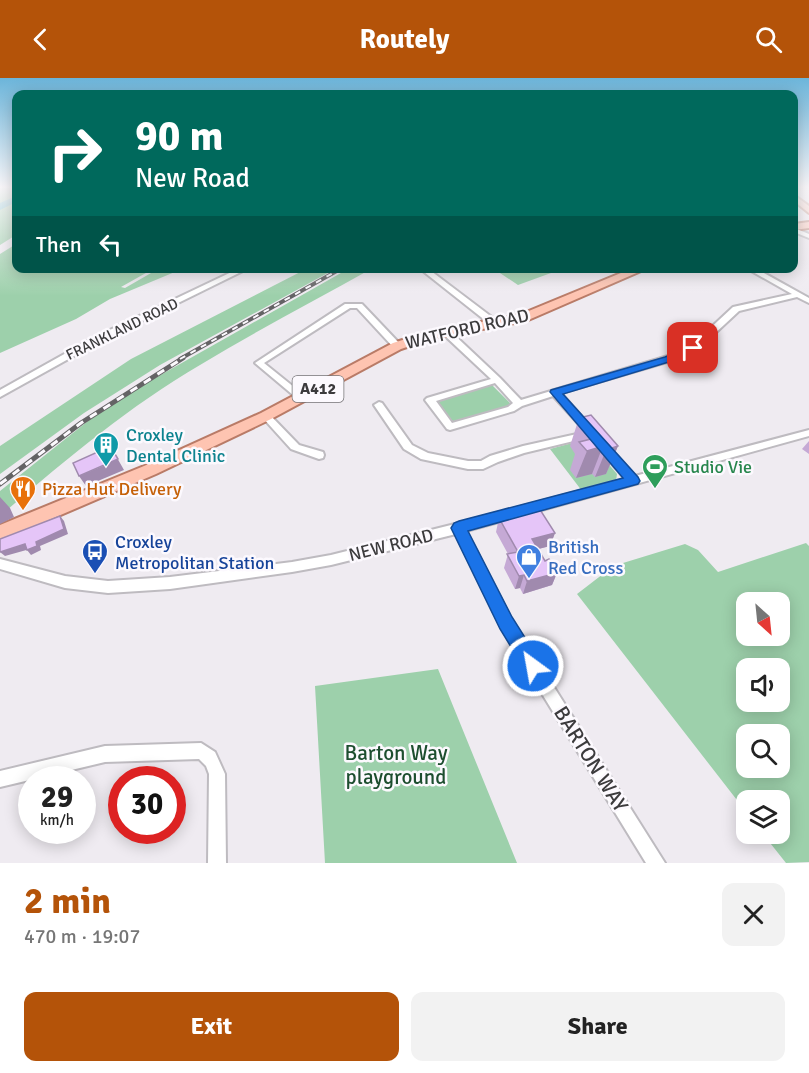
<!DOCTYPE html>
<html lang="en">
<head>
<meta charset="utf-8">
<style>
  body { margin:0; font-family:Signika,sans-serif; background:#f2f2f2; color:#222; height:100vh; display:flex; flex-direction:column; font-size:22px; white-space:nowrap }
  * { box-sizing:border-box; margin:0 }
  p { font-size:20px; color:#767676 }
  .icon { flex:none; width:33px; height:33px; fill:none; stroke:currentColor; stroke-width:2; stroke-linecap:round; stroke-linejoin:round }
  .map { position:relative; height:785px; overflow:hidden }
  .side { display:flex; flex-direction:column; background:#fff; flex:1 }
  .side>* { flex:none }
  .hud { position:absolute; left:12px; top:12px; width:786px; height:183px; border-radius:12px; box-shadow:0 3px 15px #0003; background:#00695c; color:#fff; overflow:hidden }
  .needle { width:39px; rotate:153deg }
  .buttons { position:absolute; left:736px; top:514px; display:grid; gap:12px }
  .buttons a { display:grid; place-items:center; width:54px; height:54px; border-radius:12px; background:#fff; box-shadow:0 3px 15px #0003; font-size:30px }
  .speed { position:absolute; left:18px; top:688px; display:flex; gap:12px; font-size:30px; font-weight:700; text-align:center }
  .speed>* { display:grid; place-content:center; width:78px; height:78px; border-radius:50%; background:#fff; box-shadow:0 3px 15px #0003; line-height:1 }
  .speed small { font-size:15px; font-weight:400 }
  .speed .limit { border:9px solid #d22; background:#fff; color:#111 }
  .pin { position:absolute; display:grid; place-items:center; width:51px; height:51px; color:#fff; margin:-26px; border-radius:12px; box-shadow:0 3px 9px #0006 }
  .me { position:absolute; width:66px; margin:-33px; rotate:328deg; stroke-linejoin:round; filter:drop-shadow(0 0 4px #0008) }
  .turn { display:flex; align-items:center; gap:21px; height:126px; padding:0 24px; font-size:27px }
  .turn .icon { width:78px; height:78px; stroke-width:2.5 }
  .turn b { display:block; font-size:42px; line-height:51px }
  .then { display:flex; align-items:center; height:57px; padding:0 24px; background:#0003; gap:12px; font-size:22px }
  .round { display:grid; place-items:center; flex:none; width:63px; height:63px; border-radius:12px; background:#f2f2f2 }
  .head { display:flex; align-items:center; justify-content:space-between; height:102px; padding:0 24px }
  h1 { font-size:36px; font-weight:700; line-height:45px; color:#b45309 }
  .cta { display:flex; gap:12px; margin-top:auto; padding:12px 24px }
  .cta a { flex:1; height:69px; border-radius:12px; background:#b45309; color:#fff; font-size:24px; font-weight:700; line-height:69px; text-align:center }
  .cta a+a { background:#f2f2f2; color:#222 }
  header { display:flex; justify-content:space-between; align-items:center; height:78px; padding:0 24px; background:#b45309; color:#fff; font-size:27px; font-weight:700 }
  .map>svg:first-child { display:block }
</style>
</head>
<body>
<header><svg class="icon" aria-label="back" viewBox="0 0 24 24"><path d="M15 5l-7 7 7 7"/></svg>Routely<svg class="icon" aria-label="search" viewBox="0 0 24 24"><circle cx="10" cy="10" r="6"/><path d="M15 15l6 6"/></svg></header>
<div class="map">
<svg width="809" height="785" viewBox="0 0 809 785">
  <rect width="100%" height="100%" fill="#efebf1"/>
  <path fill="#9dd0ab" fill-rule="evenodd" d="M0 108H16V157L0 167Z
    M16 166V190L153 191 121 209 125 210 158 191H182L110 221 76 241 0 275V176Z
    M308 190 335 191 160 287 84 335 0 396V368L131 281Z
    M348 191H371C314 223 256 253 200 287 128 329 63 384 0 438V413L98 335 141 308Z
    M494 191H562L518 207Z
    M492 307 512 327 453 346 435 324Z
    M587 361 617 396 616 403 582 413 550 371Z
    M806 465 809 468V784L786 785 763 756H780V723H747V735L577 516 603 496 623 485 685 466 698 472 718 494ZM747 525H780V558H747ZM747 591H780V624H747ZM747 657H780V690H747Z
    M438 591 517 785H325L315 608Z"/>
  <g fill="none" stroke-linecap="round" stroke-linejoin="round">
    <path fill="#52b6c5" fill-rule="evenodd" d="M16 118V124L0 132V125Z"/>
    <defs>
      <path id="minor" d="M794 150 809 156V160L794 154Z
        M240 190H249L99 264 0 319V312L93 260Z
        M419 190H427L497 243V247H491Z
        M746 190H755L809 220V225L797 219 739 233 696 273 684 279 561 315 590 348 592 350 590 352H584L553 318 522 328 514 333 450 352 447 351 425 322 427 320 491 301 443 256V252H449L500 300 521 322 678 275 690 269 733 229 792 216ZM495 305 513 325 508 329 452 345 436 323Z
        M345 226H362L400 266V270H394L357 230H350L264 285 305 318 307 320 305 322H299L255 285Z
        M379 324 382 325 412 367 428 375 468 383H481L490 378 523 368 586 354 591 357 586 360 524 375 498 384 483 391H468L421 381 404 371 374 327Z
        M266 335 269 336 299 367 323 374 324 377 323 380 319 381 291 371 263 340 261 338 263 336Z
        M809 352V358L466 453 511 541 665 785H646L501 549 456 456 331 487 292 494 170 511 108 515 65 510 0 491V481L65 498 108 503 170 499 292 484 331 477 459 445 625 401 599 371 598 369 599 367H607L635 398Z
        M201 665 215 674 225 696 226 785H208L209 696 206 688 199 681 105 684 0 709V693L105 668Z"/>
      <path id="primary" d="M794 117 809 128V135L794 123Z
        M809 144V150L794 152V146Z
        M633 190H648L526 243 433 260 401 271 271 341 156 396 0 463V447L144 388 261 335 393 265 431 253 519 237Z"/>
    </defs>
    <use href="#minor" stroke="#bebbc0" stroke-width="4"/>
    <use href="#primary" stroke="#b97b67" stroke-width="4"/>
    <use href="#minor" fill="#fff" fill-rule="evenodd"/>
    <use href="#primary" fill="#fec4b1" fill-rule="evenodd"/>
    <defs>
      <path id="rail-far1" d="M180 281 342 190"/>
      <path id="rail" d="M0 406 81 345 183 280"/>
    </defs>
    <use href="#rail-far1" stroke="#646365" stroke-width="4"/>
    <use href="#rail" stroke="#646365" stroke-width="5"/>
    <use href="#rail-far1" stroke="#fcf9fe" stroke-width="2" stroke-dasharray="6" stroke-linecap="butt"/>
    <use href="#rail" stroke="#fcf9fe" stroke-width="3" stroke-dasharray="8" stroke-linecap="butt"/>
  </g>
  <path fill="#c5a9d5" d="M579 340 618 368 606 396 595 399 592 396 576 400 570 392 575 376 570 368Z
    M809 363V376L802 371Z
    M499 440 555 455 550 468 538 471 545 483 557 495 552 507 523 516 520 510 515 511 504 490 508 476 496 454Z"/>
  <path fill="#a08aae" d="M603 368 592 396 576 400 587 373Z
    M618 368 606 396 595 399 606 372Z
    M112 371 124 392 86 408 79 398 110 385Z
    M0 419 10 430 14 439 0 446Z
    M60 438 64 443 68 456 40 468 41 472 31 477 27 472Z
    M555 455 550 468 527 474 532 461Z
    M25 466 30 471 5 478 0 474Z
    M557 495 552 507 523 516 527 503Z
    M524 497 520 510 515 511 519 498Z"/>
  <path fill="#e5c5f8" stroke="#a08aae" stroke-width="1.5" d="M591 337 618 368 606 372 603 368 587 373 579 364 595 360 579 340Z
    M112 371 118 381 79 398 73 385 102 372 103 375Z
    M539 430 555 455 532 461 545 483 549 481 557 495 527 503 524 497 519 498 507 476 518 474 499 440Z
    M60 438 64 451 36 464 37 468 27 472 25 466 0 474V461Z"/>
  <linearGradient id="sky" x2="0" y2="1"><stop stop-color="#6cb5da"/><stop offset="0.5" stop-color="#f8f6f9"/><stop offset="1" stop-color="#f8f6f9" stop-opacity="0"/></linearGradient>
  <rect width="809" height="218" fill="url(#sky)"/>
  <path fill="#1a73e8" stroke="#114b97" stroke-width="1.5" d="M693 267 698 270 697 273 672 283 563 316 638 399 640 403 638 406 468 453 512 539 543 588 540 595 533 598 527 595 500 551 451 450 454 445 459 443 623 400 550 314 551 312 665 279Z"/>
  <defs>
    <symbol id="building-pin" viewBox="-11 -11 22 30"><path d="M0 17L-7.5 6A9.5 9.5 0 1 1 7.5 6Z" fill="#0f9aa8" stroke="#fcf9fe"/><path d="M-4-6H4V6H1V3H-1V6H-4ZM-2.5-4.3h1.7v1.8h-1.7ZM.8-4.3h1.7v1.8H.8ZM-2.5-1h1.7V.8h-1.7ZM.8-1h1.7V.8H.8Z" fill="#fff"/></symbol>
    <symbol id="stadium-pin" viewBox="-11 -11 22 30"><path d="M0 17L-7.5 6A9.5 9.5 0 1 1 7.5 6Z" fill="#2e9e5b" stroke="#fcf9fe"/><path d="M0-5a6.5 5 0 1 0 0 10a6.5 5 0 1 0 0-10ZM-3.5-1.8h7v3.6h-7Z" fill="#fff"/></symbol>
    <symbol id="restaurant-pin" viewBox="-11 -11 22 30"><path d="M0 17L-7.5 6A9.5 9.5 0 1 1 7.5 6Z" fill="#e8710a" stroke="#fcf9fe"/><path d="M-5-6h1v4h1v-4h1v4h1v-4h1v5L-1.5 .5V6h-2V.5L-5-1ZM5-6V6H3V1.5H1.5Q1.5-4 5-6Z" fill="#fff"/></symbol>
    <symbol id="bus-pin" viewBox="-11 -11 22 30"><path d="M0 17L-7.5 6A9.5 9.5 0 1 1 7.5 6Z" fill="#1a4fb4" stroke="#fcf9fe"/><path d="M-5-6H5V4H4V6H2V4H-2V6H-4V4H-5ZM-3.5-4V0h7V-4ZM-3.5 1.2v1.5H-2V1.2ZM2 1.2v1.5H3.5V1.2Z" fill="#fff"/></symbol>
    <symbol id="shop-pin" viewBox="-11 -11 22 30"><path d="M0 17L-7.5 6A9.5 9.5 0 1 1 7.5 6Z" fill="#3f7fe0" stroke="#fcf9fe"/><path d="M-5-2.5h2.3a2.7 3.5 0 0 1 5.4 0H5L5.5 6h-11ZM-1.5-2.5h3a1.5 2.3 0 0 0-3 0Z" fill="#fff"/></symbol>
  </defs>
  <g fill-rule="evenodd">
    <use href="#building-pin" x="91" y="352" width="30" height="40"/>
    <use href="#stadium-pin" x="640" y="374" width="30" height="40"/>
    <use href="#restaurant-pin" x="8" y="396" width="30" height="40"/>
    <use href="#bus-pin" x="80" y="459" width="30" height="40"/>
    <use href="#shop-pin" x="514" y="464" width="30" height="40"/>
  </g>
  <g text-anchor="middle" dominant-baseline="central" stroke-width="5" stroke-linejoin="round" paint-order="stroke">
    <g font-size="15" fill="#3c3b3d" stroke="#fcf9fe">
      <text transform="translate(122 251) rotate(-26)">FRANKLAND ROAD</text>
    </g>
    <rect fill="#fcf9fe" stroke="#767477" stroke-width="1.5" x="292.5" y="298" width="51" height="26" rx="4.5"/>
    <g font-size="16" font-weight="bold" fill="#3c3b3d">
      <text x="318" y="311">A412</text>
    </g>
    <g font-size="18" fill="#3c3b3d" stroke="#fcf9fe">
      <text transform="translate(467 251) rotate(-13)">WATFORD ROAD</text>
      <text transform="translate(391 467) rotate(-14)">NEW ROAD</text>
    </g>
    <g font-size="18" fill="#0d838f" stroke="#fcf9fe" text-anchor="start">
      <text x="126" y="357">Croxley<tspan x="126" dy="21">Dental Clinic</tspan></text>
    </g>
    <g font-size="18" fill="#27864d" stroke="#fcf9fe" text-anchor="start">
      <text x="674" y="389">Studio Vie</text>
    </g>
    <g font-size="18" fill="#c56008" stroke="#fcf9fe" text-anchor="start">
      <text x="42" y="411">Pizza Hut Delivery</text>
    </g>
    <g font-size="18" fill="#164399" stroke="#fcf9fe" text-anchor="start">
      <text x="115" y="464">Croxley<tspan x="115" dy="21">Metropolitan Station</tspan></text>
    </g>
    <g font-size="18" fill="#366cbe" stroke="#fcf9fe" text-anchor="start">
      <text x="548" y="469">British<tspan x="548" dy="21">Red Cross</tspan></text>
    </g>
    <g font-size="21" fill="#1d4e2f" stroke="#fcf9fe">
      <text x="396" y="675">Barton Way<tspan x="396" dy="24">playground</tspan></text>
    </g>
    <g font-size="21" fill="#3c3b3d" stroke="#fcf9fe">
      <text transform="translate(591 681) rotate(58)">BARTON WAY</text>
    </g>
  </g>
</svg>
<div class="buttons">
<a><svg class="needle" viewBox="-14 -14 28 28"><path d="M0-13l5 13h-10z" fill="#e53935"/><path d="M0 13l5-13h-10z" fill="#767676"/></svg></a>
<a><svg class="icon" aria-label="sound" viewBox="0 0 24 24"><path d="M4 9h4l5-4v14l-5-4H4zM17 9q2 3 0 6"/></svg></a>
<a><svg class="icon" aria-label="search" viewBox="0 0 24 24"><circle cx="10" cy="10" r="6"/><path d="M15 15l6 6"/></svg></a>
<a><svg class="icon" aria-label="layers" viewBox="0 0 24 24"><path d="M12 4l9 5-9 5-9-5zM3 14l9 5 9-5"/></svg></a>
</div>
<div class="speed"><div>29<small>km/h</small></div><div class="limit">30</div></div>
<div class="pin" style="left:693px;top:270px;background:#d93025"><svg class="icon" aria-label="arrive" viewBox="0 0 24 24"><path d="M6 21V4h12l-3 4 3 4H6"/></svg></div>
<svg class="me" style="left:533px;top:588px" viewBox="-20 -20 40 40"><circle r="17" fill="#1a73e8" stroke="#fff" stroke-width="3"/><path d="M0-11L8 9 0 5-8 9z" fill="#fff"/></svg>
<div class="hud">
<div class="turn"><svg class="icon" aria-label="right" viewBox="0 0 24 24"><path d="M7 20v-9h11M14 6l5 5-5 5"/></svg><div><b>90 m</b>New Road</div></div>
<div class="then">Then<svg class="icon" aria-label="left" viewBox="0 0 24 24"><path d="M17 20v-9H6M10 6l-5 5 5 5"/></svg></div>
</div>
</div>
<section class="side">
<div class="head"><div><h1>2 min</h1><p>470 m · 19:07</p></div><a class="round"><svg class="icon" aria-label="close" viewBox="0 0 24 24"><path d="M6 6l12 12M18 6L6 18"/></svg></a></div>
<div class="cta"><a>Exit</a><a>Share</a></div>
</section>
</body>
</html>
